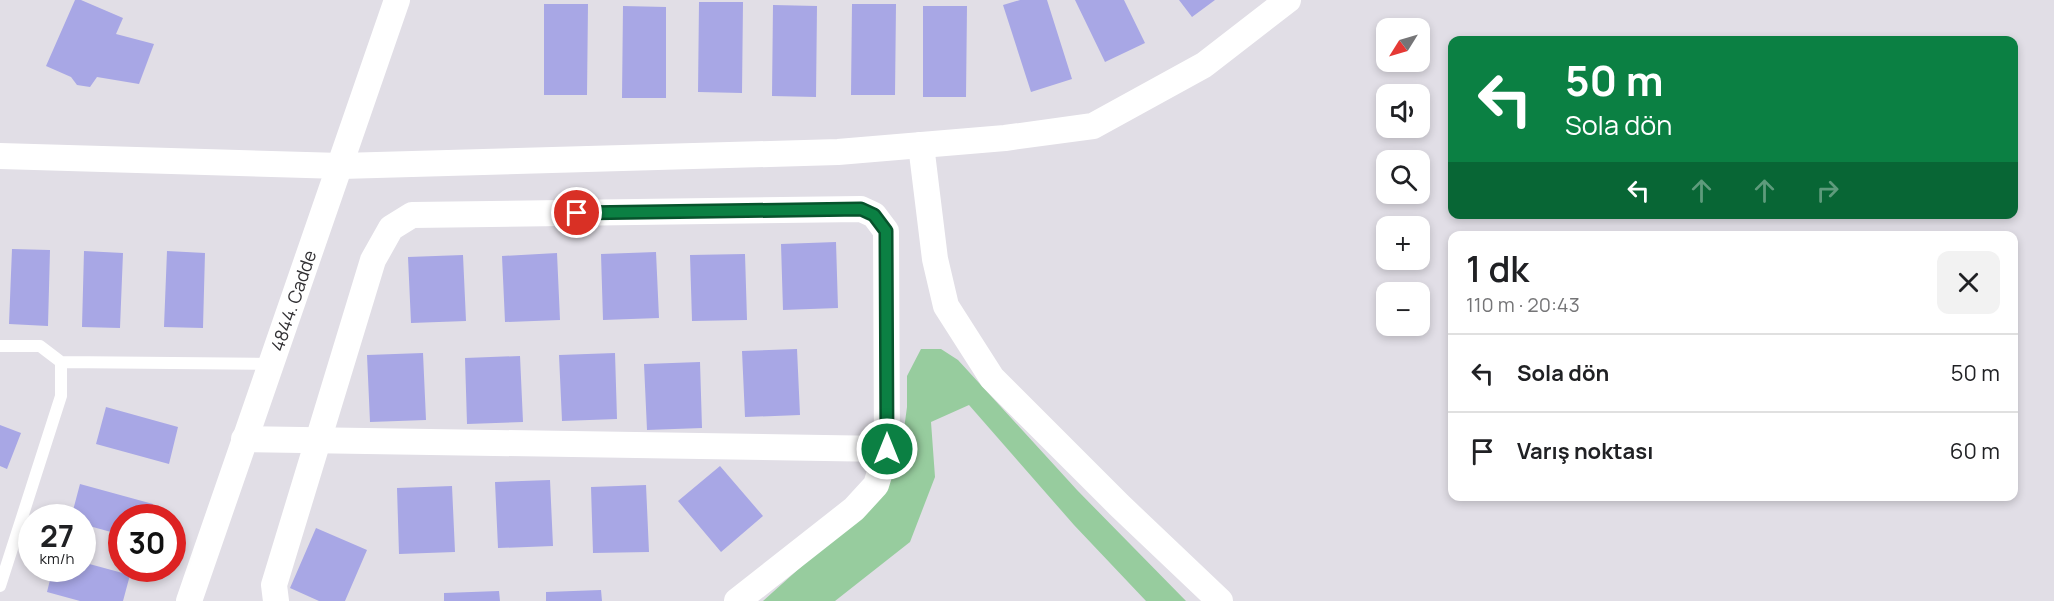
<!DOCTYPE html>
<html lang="tr">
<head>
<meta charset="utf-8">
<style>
  body { margin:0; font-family:Manrope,sans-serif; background:#f2f2f2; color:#202124; height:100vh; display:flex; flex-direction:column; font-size:22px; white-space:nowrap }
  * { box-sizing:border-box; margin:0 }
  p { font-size:20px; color:#757577 }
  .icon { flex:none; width:33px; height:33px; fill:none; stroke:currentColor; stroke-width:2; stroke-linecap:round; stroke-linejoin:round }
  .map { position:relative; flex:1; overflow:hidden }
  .panel { position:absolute; left:1448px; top:231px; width:570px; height:270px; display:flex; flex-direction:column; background:#fff; border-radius:12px; box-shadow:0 3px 9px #0003 }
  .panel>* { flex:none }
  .hud { position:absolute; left:1448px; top:36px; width:570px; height:183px; border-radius:12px; box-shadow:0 3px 9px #0003; background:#0b8043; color:#fff; overflow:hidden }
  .needle { width:39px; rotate:233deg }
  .controls { position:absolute; left:1376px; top:18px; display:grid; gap:12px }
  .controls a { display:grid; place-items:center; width:54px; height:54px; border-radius:12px; background:#fff; box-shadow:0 3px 9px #0003; font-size:30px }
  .speed { position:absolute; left:18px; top:504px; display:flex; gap:12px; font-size:30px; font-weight:700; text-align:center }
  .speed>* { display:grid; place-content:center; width:78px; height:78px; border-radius:50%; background:#fff; box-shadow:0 3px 9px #0003; line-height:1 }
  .speed small { font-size:15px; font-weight:400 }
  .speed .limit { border:9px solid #d22; background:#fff; color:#111 }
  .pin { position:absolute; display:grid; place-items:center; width:51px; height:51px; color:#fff; margin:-26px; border:3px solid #fff; border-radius:50%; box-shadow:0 2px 6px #0007 }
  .me { position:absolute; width:66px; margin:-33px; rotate:0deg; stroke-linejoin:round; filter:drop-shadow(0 0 4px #0008) }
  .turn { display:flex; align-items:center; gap:21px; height:126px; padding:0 18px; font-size:27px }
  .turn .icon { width:78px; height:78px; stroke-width:2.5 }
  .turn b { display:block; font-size:42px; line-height:51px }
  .lanes { display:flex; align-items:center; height:57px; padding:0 18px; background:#0003; justify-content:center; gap:30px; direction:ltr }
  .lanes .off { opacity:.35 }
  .round { display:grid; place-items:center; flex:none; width:63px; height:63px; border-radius:12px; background:#f2f2f2 }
  .headline { display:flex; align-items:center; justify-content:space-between; height:102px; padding:0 18px }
  h1 { font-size:36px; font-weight:600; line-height:45px }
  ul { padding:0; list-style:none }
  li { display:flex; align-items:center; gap:18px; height:78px; padding:0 18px; border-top:2px solid #e0e0e0 }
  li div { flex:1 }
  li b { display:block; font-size:22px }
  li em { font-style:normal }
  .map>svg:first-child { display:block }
</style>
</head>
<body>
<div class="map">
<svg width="2054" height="601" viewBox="0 0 2054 601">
  <rect width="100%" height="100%" fill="#e1dee6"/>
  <path fill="#97cc9e" d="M921 349H941L958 360 1077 490 1186 601H1146L1074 525 969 405 931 422 935 477 910 542 835 601H763L881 495 900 459 907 407V376Z"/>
  <path fill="#a8a7e5" d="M75 0H81L123 18 116 34 154 44 139 84 97 77 90 87 77 85 71 77 46 66Z
    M1020 0H1047L1072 79 1031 92 1003 5Z
    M1075 0H1124L1145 43 1105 62Z
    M1179 0H1215L1192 17Z
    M699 2H743L742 93 698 92Z
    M544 4H588L587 95H544Z
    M852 4H896L895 95H851Z
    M773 5 817 6 816 97 772 96Z
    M623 6 666 7V98H622Z
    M923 6H967L966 97H923Z
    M836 242 838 308 783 310 781 244Z
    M12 249 50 250 48 326 9 324Z
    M84 251 123 253 120 328 82 327Z
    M167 251 205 253 203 328 164 327Z
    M656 252 659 318 603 320 601 254Z
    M557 253 560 320 505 322 502 256Z
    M745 254 747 320 692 321 690 255Z
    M463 255 466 321 411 323 408 257Z
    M797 349 800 415 745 417 742 351Z
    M423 353 426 420 370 422 367 355Z
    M615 353 617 419 562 421 559 355Z
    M520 356 523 422 467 424 465 358Z
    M700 362 702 428 647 430 644 364Z
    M106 407 178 427 169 464 96 444Z
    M0 425 21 433 7 469 0 466Z
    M720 466 763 516 721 552 678 501Z
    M550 480 553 546 498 548 495 482Z
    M80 484 153 504 149 518H122V535L82 524V518H71Z
    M646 485 649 552 593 553 591 487Z
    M452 486 455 552 399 554 397 488Z
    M316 528 367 550 345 601H319L290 588Z
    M82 562 130 575 123 601H80L47 592 53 568H82Z
    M601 590 602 601H546V592Z
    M499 591 500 601H444V593Z"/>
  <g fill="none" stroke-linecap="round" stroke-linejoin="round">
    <path stroke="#fff" stroke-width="12" d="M0 346H40L61 362 270 364
      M0 586 61 396V362"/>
    <g stroke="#fff" stroke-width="26">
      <path d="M921 145 935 259 946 306 992 378 1119 505 1220 601"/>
      <path d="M0 156 341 166 838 152 1005 138 1093 126 1204 65 1288 0"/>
      <path d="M244 439 887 449"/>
      <path id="s1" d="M189 601 397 0"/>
      <path d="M276 601 274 585 373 260 391 228 412 215 861 209 874 215 886 231 887 449 876 485 854 509 737 601"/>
    </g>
  </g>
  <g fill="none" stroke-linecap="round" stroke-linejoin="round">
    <defs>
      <path id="route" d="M577 213 861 209 874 215 886 231 887 449"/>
    </defs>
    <use href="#route" stroke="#07532c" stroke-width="15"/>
    <use href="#route" stroke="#0b8043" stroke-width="10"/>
  </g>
  <g text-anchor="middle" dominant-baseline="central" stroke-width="5" stroke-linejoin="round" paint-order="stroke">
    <g font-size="18" fill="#323134" stroke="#eeecf4">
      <text stroke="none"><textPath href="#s1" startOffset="318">4844. Cadde</textPath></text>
    </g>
  </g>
</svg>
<div class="controls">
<a><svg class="needle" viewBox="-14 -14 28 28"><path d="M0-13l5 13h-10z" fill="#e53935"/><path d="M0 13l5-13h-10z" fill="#757577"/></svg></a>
<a><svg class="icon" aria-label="sound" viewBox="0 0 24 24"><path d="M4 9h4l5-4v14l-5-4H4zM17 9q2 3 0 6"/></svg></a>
<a><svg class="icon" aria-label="search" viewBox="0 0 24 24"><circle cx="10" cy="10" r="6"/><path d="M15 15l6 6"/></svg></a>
<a>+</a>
<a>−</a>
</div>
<div class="speed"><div>27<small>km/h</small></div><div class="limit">30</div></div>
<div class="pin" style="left:577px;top:213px;background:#d93025"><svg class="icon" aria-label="arrive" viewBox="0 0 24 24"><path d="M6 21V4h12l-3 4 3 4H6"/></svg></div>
<svg class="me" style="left:887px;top:449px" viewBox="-20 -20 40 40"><circle r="17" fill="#0b8043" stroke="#fff" stroke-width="3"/><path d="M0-11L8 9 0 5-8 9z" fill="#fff"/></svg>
<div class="hud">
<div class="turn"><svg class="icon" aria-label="left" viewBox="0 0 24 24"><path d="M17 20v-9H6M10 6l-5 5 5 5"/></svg><div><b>50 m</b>Sola dön</div></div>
<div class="lanes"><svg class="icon" aria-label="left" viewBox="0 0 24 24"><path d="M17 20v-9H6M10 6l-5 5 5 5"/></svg><svg class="icon off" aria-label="ahead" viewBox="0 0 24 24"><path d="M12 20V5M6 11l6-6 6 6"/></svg><svg class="icon off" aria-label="ahead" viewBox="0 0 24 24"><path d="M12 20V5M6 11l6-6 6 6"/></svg><svg class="icon off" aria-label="right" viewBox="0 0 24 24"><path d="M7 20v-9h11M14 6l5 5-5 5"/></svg></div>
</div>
<section class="panel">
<div class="headline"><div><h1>1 dk</h1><p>110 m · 20:43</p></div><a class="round"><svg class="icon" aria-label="close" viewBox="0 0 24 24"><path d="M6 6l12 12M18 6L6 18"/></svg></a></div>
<ul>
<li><svg class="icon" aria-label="left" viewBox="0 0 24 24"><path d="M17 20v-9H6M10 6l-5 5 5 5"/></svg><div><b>Sola dön</b></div><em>50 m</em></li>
<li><svg class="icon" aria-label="arrive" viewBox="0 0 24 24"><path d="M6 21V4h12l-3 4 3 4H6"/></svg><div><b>Varış noktası</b></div><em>60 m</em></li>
</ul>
</section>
</div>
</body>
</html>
